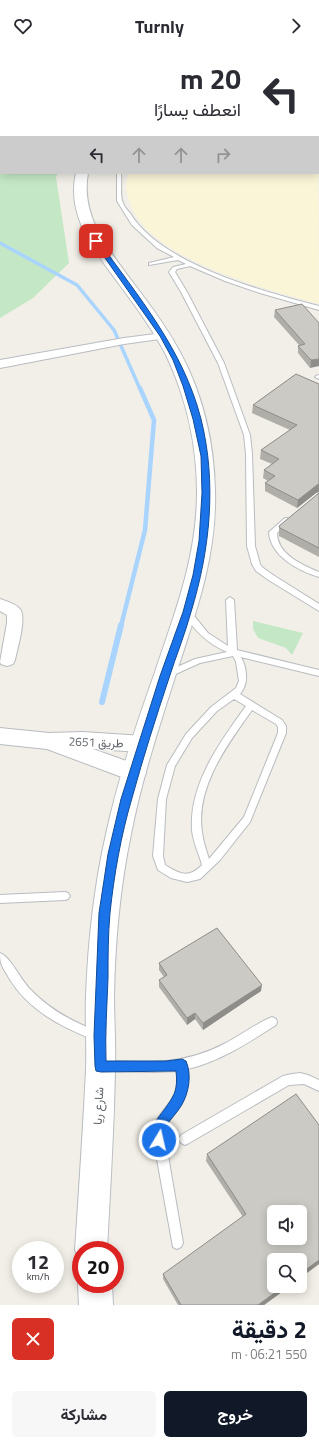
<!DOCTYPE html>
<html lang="ar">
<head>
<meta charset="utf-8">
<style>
  body { margin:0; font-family:"Titillium Web",Vazirmatn,sans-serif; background:#f7f7f7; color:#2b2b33; direction:rtl; height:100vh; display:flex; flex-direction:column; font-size:15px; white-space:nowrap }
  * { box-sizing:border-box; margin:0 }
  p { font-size:13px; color:#7c7c81 }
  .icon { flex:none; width:22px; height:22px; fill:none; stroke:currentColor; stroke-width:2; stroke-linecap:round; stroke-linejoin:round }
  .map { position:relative; height:1253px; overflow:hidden; direction:ltr }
  .side { display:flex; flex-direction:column; background:#fff; flex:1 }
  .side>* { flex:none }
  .top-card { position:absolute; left:0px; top:0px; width:319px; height:122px; box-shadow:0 2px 10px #0003; direction:rtl; background:#fff; color:#2b2b33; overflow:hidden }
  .fabs { position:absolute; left:267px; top:1153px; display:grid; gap:8px }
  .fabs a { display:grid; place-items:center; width:40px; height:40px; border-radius:6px; background:#fff; box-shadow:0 2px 10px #0003; font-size:20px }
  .speed { position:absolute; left:12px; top:1189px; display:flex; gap:8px; font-size:20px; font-weight:700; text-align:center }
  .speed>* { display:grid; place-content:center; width:52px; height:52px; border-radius:50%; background:#fff; box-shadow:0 2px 10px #0003; line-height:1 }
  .speed small { font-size:10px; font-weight:400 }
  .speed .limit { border:6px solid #d22; background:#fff; color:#111 }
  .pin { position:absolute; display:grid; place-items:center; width:34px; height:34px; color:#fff; margin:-17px; border-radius:8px; box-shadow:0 2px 6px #0006 }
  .me { position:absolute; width:44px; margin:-22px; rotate:9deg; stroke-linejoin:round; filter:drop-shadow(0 0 3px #0008) }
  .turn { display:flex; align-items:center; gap:14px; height:84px; padding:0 12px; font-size:18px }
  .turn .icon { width:52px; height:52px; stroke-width:2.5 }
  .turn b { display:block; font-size:28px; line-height:34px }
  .lanes { display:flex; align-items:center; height:38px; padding:0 12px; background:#0003; justify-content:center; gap:20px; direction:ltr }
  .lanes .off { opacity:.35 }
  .round { display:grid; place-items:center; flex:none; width:42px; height:42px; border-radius:6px; background:#f7f7f7 }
  .summary { display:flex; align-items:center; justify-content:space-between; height:68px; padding:0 12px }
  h1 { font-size:24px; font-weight:700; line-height:30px; color:#111827 }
  .cta { display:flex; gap:8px; margin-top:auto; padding:8px 12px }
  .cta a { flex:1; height:46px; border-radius:6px; background:#111827; color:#fff; font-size:16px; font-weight:700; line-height:46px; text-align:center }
  .cta a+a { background:#f7f7f7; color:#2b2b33 }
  header { display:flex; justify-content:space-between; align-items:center; height:52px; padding:0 12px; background:#fff; font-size:18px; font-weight:700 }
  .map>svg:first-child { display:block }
</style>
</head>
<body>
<header><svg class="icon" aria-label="forward" viewBox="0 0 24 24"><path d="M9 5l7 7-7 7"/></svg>Turnly<svg class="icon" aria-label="heart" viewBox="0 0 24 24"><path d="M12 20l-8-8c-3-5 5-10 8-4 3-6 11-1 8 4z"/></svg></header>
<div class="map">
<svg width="319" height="1253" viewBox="0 0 319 1253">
  <rect width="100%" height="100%" fill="#f1efe7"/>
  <path fill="#c4e8c6" d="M0 0H190L1 1V70Z
    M0 80 1 121H58L56 125 69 211 33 246 0 266Z
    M253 569 303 581 292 603 286 596 258 586 253 577Z"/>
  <path fill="#fbf5d8" d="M318 48 319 252C267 237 145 207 129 148 126 140 125 129 129 121H318Z"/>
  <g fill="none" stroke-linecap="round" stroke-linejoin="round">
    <path stroke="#a9d4ff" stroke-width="3" d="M282 1 287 0"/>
    <path stroke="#a9d4ff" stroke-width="3.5" d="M0 191 77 233 114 278 140 337"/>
    <path stroke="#a9d4ff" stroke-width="4.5" d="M121 574 145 478 154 368 140 336"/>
    <path stroke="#a9d4ff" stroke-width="6" d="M102 650 121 573"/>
    <defs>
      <path id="service" d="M318 44H319V46H318Z
        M117 121H121C122 129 120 140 122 148 123 153 127 158 130 161 160 212 264 240 319 254V258L260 241 225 229 190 214 177 217 175 220 187 240 224 311 250 383 252 402 255 494 260 512 262 515 273 523 319 552V559L267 527 256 519 252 512 247 494 246 402 244 383 218 311 181 240 169 220 173 215 186 212 178 208 149 213V211L174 205 157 196 132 173 117 149Z
        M319 323V327L315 325 316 324Z
        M285 466H287L290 468 277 481C277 502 302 513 319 520V525C299 519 270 504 269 480Z
        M230 545 234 548 237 598 319 618V624L241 605C247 616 249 632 240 642L282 668 286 674V681L250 770 220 808 200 827 187 830 171 826 158 818 153 804 158 747 167 713 186 682 211 655 236 636 239 629 236 610 233 604 200 611 169 625 165 622 166 620 195 607 227 600C208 592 194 578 183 561L184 559H190L208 581 228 594 226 548ZM234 647 246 654C220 690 189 732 192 778 193 790 199 802 202 813 188 827 180 822 165 813L163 804 166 747 175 714 192 686 217 659ZM252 658 276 672 278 675V681L244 765 209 807C206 798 203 789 202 780 195 735 228 692 252 658Z
        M65 840 68 841 70 844 68 847 65 848 0 851V843Z
        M0 901C11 905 21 929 31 938 50 958 73 970 99 980L100 983 99 986 95 988C61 975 28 958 9 926 3 915 0 914 0 901Z
        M272 965 276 967 277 970 276 973C248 991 220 1009 188 1017 189 1032 187 1046 177 1059 172 1066 166 1072 164 1080L183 1191 181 1195 177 1197 173 1195 152 1080 157 1067 175 1043 177 1032V1019L154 1020 105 1019 101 1018 100 1014 101 1010 105 1009C149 1011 183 1013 224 992 240 984 255 972 272 965Z
        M300 1021 308 1023 319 1028V1039L304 1032 289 1033 189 1091 185 1093 181 1091 179 1087 181 1083 283 1024 292 1022Z"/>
      <path id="minor" d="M163 281 167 282 169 284 167 286 124 292 0 316V308L124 286Z
        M0 547C6 549 16 552 20 557 27 566 17 597 15 608L13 612 7 614 1 612 0 610 7 571V563L0 559Z"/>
      <path id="tertiary" d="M0 676 49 681 83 680 143 684 150 686 154 692 150 698 143 700 93 697 143 715 146 721 143 727 135 730 47 697 0 692Z"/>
      <path id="secondary" d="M116 0H127L116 1Z
        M136 0H146V1H136Z
        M76 121H88C80 165 109 198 134 232 151 254 168 277 181 302 203 343 214 391 215 438 217 502 197 558 177 619 160 672 142 726 131 782 120 835 115 890 114 944 114 969 116 993 115 1018 114 1078 110 1138 107 1198H81V1210L75 1198C79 1138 83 1078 86 1018 87 993 85 969 86 944 88 890 94 835 106 782 118 727 136 673 155 620 175 560 197 505 197 440 197 393 186 345 166 303 153 278 136 255 119 232 95 199 66 165 76 121Z
        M81 1226V1232H112L113 1253H79L78 1232Z"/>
    </defs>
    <use href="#service" stroke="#b9bcc0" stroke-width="2"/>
    <use href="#minor" stroke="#b9bcc0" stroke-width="2"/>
    <use href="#tertiary" stroke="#b9bcc0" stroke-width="2"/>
    <use href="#secondary" stroke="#babdc2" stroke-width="2"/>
    <use href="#service" fill="#fff" fill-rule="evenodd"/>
    <use href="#minor" fill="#fff" fill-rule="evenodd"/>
    <use href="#tertiary" fill="#fff" fill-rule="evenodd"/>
    <use href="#secondary" fill="#fff" fill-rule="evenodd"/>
  </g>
  <path fill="#afaea9" d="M275 258 319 271 310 316 298 301V294L299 293 274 265Z
    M296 322 319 440 316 441 297 456 265 439V431L268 429 263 426 264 418 272 412 260 407 261 398 290 378 252 361 253 353Z
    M319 441V505L279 484V474Z
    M159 911 261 939 203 978 195 967 187 973 159 935V928L164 925 159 918Z
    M319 1073V1212L300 1226V1208L274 1234H290L264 1253H178L163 1227V1222L243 1165 206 1109 207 1102Z"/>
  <path fill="#8f8d89" d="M319 307V314L310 316 311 308Z
    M319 432V440L316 441 297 456 298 448 317 433Z
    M262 933 261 939 203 978V971Z
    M195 961V967L187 973V966Z
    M319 1208V1212L300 1226V1222Z
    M284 1234H290L264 1253H258Z"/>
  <path fill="#cccac4" stroke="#8f8d89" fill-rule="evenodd" d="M302 252 319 271V307L311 308 298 294 305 292 275 258Z
    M296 322 319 332V432L317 433 298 448 265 431 275 424 264 418 279 407 261 398 297 373 253 353Z
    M319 441V496L280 476 279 474Z
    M217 876 262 933 203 971 195 961 187 966 159 928 167 923 159 911Z
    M296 1042 319 1073V1208L300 1222V1208H274V1234H284L258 1253H181L163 1222 246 1162 207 1102ZM274 1160H300V1186H274Z"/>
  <path fill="#1a73e8" stroke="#114b97" d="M94 188H98C139 246 183 297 201 367 217 431 210 498 191 560 185 582 176 604 169 626 156 665 143 706 132 746 121 783 114 823 110 861 108 883 108 905 108 926 107 954 105 981 106 1009H166L182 1007 186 1009C192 1023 189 1041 181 1054 177 1061 170 1067 166 1074 163 1080 166 1087 163 1093L159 1094 154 1093C146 1072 165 1061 173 1044 177 1037 177 1028 176 1019L101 1020 96 1019 95 1014 94 984 99 861 108 802 121 747 160 624 183 560 193 523 199 489 202 441 201 404 193 367 183 334 173 308 160 284 93 189Z"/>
  <g text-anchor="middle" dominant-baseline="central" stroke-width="3" stroke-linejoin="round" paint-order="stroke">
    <g font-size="12" fill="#5e6267" stroke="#fff">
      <text transform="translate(96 690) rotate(2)">طريق 2651</text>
      <text transform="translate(98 1054) rotate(-87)">شارع ريا</text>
    </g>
  </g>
</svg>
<div class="fabs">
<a><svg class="icon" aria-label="sound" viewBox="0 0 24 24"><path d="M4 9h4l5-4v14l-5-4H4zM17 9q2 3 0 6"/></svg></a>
<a><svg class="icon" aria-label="search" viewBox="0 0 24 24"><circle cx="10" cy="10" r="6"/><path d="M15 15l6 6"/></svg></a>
</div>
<div class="speed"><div>12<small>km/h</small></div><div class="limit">20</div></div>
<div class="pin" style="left:96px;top:189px;background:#d93025"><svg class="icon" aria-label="arrive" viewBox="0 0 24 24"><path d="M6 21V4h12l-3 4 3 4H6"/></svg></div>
<svg class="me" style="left:159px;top:1088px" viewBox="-20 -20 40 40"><circle r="17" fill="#1a73e8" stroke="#fff" stroke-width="3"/><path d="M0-11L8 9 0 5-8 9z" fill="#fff"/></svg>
<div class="top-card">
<div class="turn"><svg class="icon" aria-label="left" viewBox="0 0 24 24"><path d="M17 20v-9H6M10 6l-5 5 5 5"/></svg><div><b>20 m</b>انعطف يسارًا</div></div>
<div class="lanes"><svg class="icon" aria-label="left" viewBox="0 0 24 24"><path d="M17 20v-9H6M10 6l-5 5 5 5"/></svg><svg class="icon off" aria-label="ahead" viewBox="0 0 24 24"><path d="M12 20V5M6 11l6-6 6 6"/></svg><svg class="icon off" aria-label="ahead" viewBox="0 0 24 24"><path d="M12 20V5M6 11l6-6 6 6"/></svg><svg class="icon off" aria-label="right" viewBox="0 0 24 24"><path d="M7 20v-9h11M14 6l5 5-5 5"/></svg></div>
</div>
</div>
<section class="side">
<div class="summary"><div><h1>2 دقيقة</h1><p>550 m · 06:21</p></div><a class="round" style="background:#d93025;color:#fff"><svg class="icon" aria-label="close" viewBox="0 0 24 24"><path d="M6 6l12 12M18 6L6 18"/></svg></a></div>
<div class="cta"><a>خروج</a><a>مشاركة</a></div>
</section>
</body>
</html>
